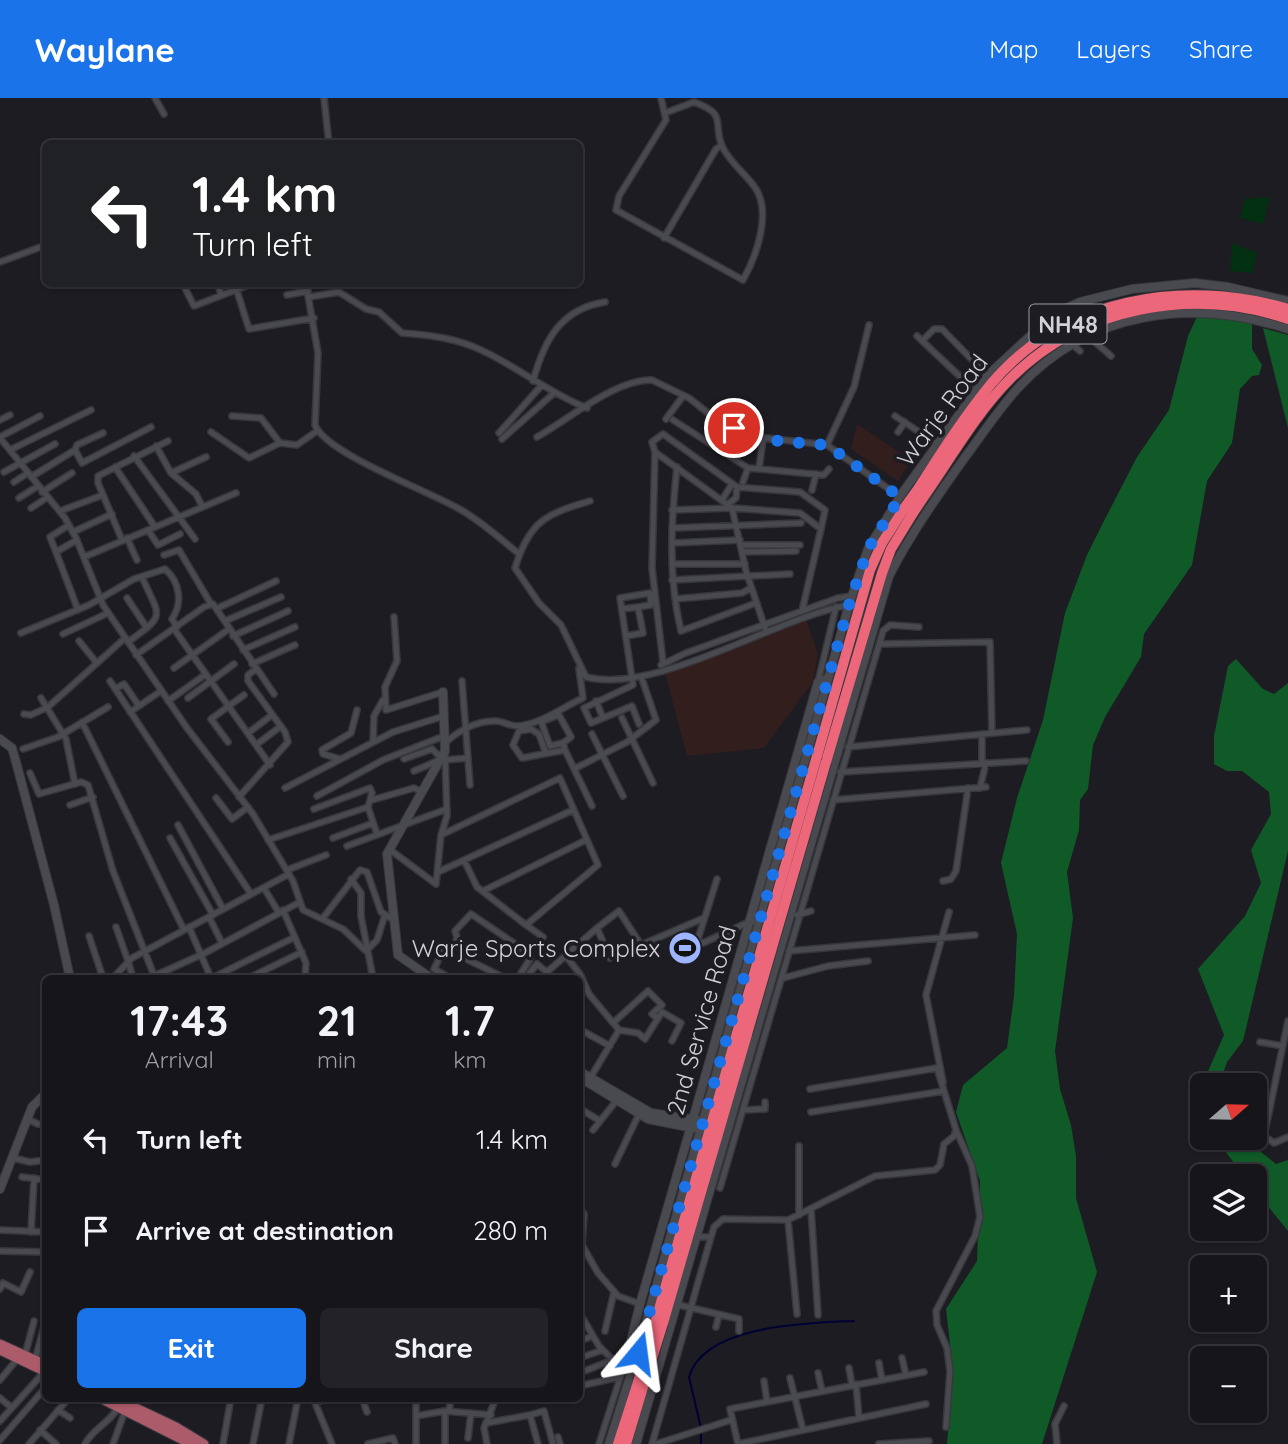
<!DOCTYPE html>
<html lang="en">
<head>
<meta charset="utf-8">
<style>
  body { margin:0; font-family:Quicksand,sans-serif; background:#222227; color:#f1f3f6; height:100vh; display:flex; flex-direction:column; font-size:26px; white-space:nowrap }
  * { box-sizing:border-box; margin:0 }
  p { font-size:23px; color:#9d9fa2 }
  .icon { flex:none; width:38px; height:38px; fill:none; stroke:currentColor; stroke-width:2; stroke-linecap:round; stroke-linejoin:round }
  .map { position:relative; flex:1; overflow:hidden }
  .side { position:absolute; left:42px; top:877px; width:541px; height:427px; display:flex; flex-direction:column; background:#15151a; border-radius:10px; box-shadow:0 2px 5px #0004,0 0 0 2px #343439 }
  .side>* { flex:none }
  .hud { position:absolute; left:42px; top:42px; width:541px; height:147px; border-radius:10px; box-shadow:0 2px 5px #0004,0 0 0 2px #343439; background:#202124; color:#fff; overflow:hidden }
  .needle { width:46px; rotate:70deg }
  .controls { position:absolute; left:1190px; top:975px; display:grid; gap:14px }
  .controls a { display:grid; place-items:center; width:77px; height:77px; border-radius:10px; background:#15151a; box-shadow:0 2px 5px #0004,0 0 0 2px #343439; font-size:35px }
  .pin { position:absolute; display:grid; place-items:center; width:60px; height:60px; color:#fff; margin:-30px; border:4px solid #fff; border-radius:50%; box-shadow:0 2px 7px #0007 }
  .me { position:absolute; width:77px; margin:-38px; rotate:16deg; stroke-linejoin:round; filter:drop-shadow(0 0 5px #0008) }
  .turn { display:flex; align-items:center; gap:24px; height:147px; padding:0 35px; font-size:32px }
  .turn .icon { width:91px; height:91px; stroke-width:2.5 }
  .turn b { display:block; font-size:49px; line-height:60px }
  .eta { display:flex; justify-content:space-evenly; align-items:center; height:119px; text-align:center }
  .eta b { font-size:42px; font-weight:800; line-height:49px }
  .button { display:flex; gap:14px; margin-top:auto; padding:14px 35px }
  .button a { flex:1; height:80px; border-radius:10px; background:#1a73e8; color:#fff; font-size:28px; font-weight:800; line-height:80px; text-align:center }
  .button a+a { background:#222227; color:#f1f3f6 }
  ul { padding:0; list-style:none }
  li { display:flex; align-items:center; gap:21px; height:91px; padding:0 35px }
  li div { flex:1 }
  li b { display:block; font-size:26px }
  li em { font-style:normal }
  header { display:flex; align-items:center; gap:42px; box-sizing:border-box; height:98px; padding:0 35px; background:#1a73e8; color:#fff }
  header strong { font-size:33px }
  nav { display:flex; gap:38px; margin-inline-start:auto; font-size:24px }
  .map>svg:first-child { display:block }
</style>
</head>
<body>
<header>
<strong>Waylane</strong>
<nav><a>Map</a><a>Layers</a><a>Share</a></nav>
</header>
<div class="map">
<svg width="1288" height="1346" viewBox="0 0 1288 1346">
  <rect width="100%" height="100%" fill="#1c1c22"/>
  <path fill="#311e1d" d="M857 326 911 362 898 383 851 351Z
    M806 521 818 556 813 584 764 650 687 658 665 575Z"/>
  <path fill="#023010" d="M1270 99 1263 126 1240 120 1245 101Z
    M1232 145 1257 155 1252 175 1230 173Z"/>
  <path fill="#105a28" d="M1223 208 1252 215V251L1262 267 1259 277 1252 278 1240 291 1232 345 1207 383 1192 467 1144 536 1141 559 1105 619 1093 647 1088 691 1080 702 1079 732 1067 774 1073 820 1055 953 1060 991 1071 1027 1076 1058V1100L1097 1174 1042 1346H947L953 1273 946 1211 977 1163 980 1083 956 1014 963 987 1007 950 1014 898 1017 836 1001 765 1017 700 1043 622 1065 515 1087 457 1106 419 1137 359 1169 312 1188 238 1201 210Z
    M1263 230 1288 237V330Z
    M1236 561 1263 591 1274 596 1288 585V753L1243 943 1227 964 1219 987H1202L1224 937 1198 871 1245 818 1261 785 1251 752 1271 716 1269 694 1242 673H1227L1214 666V638L1228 568Z
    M1215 1040H1250L1256 1050 1276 1066 1288 1062V1133L1255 1092V1078H1244Z"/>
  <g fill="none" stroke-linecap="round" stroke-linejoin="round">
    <path stroke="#010034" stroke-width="2" d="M701 1330 689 1279C704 1226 810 1225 854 1223
      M701 1346V1335"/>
    <defs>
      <path id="street" d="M155 0 164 16
        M324 0 329 46
        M661 0 666 22 619 98 616 112 743 182C756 159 773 113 754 88 745 76 730 64 723 50 711 26 730 17 694 4L665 15
        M664 140 716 51 722 47
        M0 164 46 147
        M183 186 194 208 251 186
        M218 186 221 197
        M306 186 318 255 315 327C326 356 432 394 463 413 483 425 501 441 519 456
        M236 190 249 231 314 220
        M287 197 308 193
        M309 199 339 194 366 211 379 214 402 235C429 237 456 240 481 252 518 269 549 295 587 310
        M917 238 970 288
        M1088 238 1111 258
        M922 243 934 231H942L983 273
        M1073 247 1080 253
        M533 283C544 243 560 211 605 204
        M232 318 261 320 280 345
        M895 318 933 343
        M666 321 683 298
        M0 322 10 317
        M673 322 748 370 824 377 829 371
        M211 334 249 360 280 345 297 347 317 333
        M898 334 905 324
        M499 335 541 288
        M0 339 40 318
        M537 339C569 321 616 281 652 282L689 300 717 322 750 338 827 347 900 399
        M0 340 65 420 76 440 103 507 187 630 253 716 293 783 303 812 343 831 366 853
        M502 341 554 295
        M827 347 854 289 869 227
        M156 348 171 375 196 396 202 408
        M10 352 91 312
        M75 352 77 347 103 335
        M655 354 652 344 663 336 737 389 800 394 825 412 821 431 800 415 732 410 672 412
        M134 358 195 441
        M115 369 155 429
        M677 369C671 424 668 479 681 533L756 505
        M759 371 763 341
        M4 374 55 346
        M171 375 206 359
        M31 379 75 352 82 365 151 329
        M14 384 28 375
        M743 384 748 370
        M812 392 816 376
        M42 394 72 375
        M19 400 38 388
        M722 402 732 386
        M590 403C545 416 529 424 515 470L539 505 561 527 586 579C657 597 774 520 849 507
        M728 406 736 400 737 389
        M31 410 48 399
        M60 413 103 397
        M672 430 801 425
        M148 432 158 447 180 436
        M73 434 112 416
        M127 440 137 462
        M77 442 56 454 78 512
        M122 442 98 385V378L168 343
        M672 445 740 442
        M741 447H800
        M56 454 50 439 69 427
        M742 454 796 453
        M164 457 179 452 211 506
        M84 459 236 395
        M672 466H745
        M672 482 790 476
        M127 500 147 530
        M675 501 742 495 751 490
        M638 509 651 507 650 495 620 500 633 587 584 610 591 625 632 608 639 626
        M218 510 276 483
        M622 511 638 509 643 535 626 538
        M802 513 821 431
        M225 523 281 499
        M174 531 270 667
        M21 535 89 507 134 481 165 471C180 484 183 505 172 521L177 529
        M63 536 108 515
        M233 538 288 513
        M79 543 96 564
        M128 544C167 516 160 520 142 479
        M879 546 990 544 992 635
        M243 552 295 529
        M136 557 204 509 213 506 274 596
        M663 564 652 470 655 354 732 410 746 473 766 533
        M252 566 295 547
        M661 567 686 555 838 500 852 498
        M174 570 229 531
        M110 583 251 796
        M462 583 470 687
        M818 584 836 509
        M115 591 124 586 139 608
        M41 600 66 641 75 686
        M188 600 234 566
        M168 603 206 576
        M596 603 603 620
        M386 612 385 589 397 563 394 519
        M386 612 443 594
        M130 614 161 593
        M24 616 31 617 48 609 125 540
        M622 620 653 685
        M82 624 184 832
        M248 635 272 617
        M592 636 623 698
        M228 644 211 621 244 597
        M373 644 374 618 383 602
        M445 645C458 633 476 623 494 623 502 622 510 629 519 628 543 625 563 609 583 600L579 571
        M563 645 571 639 559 617 543 623 542 626 550 648 563 645 565 652
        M256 647 281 628
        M848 649 1027 632
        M23 651 58 639 108 609
        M545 653 539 636 531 631 519 633 513 647 522 660 565 652 592 708
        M340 661 323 656 322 652 351 635 357 612
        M404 661 432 651 438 657 443 656
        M445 662 468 660
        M982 665V636
        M574 671 627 644 656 622 641 578
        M414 673 437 663
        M840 674 1026 663
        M30 675 39 696 81 684 88 687 113 773 155 880
        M285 690 393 634 444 618
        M980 690 986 665
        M317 698 383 662 444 638
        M239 699 288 644 285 634 248 583V577L256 571
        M216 700 232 721 248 709
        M372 702 414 690 422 694
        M833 702 986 689
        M70 707 93 699
        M368 709 377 736
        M178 727 223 811
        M441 737 560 680 598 767 526 827 477 789 464 762
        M170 740 213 817
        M333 740 373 725
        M268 742 368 709 372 695 370 690 314 711
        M347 748 447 711
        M389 751 436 786 441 737 447 718 445 656
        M287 772 326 757
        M438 774 573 712
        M351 781 361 795V818L373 880
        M717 781 697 844 703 845 749 824 763 823
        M943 783 951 781 956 773 968 690
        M264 790 279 815
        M483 793 586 742
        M283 812 306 865 305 880
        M797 817 811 813
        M209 819 222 845
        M323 820 360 772 367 774 381 814 394 822
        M526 827 543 839
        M116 829 128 863
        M189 829 211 880
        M89 838 103 880
        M456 847 467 855 468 862 505 880
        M366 853 377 842 385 817
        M789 853 975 837
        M565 857 580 876 589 896 619 932 589 982
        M610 860 597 830 619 813 641 847 704 820
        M128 863 133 880
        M154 878 203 856 300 804
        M113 880 132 860 289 776
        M212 880 295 839
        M249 880 302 854
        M450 880 434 871 444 851 455 848 457 839 455 833 471 816 530 856V861L518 880
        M526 880 537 866 547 874 597 830
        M783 880 828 868 868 863
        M1288 923 1264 1038 1274 1045 1288 1039
        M613 925 648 893 662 907 652 916 658 921
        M579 931 610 948
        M619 932 638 935 645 941 662 914 681 925 672 943
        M1260 944 1283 948
        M943 984 926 897 949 814
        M579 1010 600 1023
        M744 1012 765 1011V1004
        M811 1014 944 993
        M27 1021 38 1026
        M593 1032 617 1002
        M13 1060 30 1064 46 1062
        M615 1066 639 1016
        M22 1079 46 1082
        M720 1090 883 533 890 527 919 529
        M579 1108 584 1116 582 1147 598 1175 618 1198 640 1206
        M811 1111 818 1217
        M799 1117V1048
        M788 1122 797 1216
        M0 1132 46 1134
        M31 1134 34 1080
        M698 1139H711L714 1129 723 1121 788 1122 875 1078 935 1072 940 1067 944 1046 954 1038 956 1032 937 970 810 991
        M0 1153 46 1154
        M0 1191 3 1185 21 1194 30 1174
        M679 1207 739 1221V1233
        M579 1214 599 1248 613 1262 628 1255
        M716 1229 719 1217
        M605 1233 614 1194
        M579 1243 593 1238
        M25 1257 34 1223
        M579 1260 603 1252
        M902 1260 906 1277
        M35 1262 46 1222
        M879 1265 882 1282
        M849 1270 852 1287
        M579 1275 613 1262
        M818 1275 822 1293
        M790 1280 803 1332
        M0 1282 18 1260
        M764 1283 767 1304
        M856 1286 859 1320
        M579 1288 620 1279
        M0 1300 12 1310
        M313 1300 332 1346
        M362 1300 367 1314
        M315 1305 328 1300
        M58 1312 70 1320
        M449 1313 451 1300
        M530 1317 544 1313 553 1346
        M416 1318 445 1313
        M0 1323 45 1273
        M486 1325 530 1317 538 1346
        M946 1329 950 1273 947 1250 937 1227 936 1213 975 1138 980 1119 972 1068 956 1032
        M40 1332 56 1346
        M558 1339 560 1346
        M468 1340 471 1315
        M0 1342 46 1289
        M29 1346 69 1300
        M85 1346C93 1330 113 1323 119 1307
        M113 1346 125 1313
        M223 1346 231 1300
        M253 1346 262 1300
        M289 1346 298 1300
        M368 1346 393 1340 395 1346
        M416 1346V1300
        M445 1346V1313L491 1317
        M487 1346 484 1330 496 1300
        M599 1346 628 1255
        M652 1346 711 1139
        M656 1346 731 1322
        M738 1346 730 1311 924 1274
        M738 1346 926 1306
        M879 1346 929 1343
        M1057 1346 1055 1326 1064 1308"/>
      <path id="secondary" d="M0 641 12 650 16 664 54 807 70 880
        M431 880 398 857 387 756 445 653 443 594
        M579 973 651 1015 697 1022
        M579 979 648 1021 693 1030
        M0 1091 32 1009 46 995
        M639 1255H628L640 1206 818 584 827 581
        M609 1346 636 1260 849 507 868 451 903 394 987 278 1054 216 1080 204 1132 191 1195 185 1228 189 1288 203
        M636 1346 889 478C910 437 936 400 963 362 981 338 998 312 1018 290 1090 212 1192 200 1288 231"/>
      <path id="primary" d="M0 1246 46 1267
        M0 1252 46 1274
        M100 1300 191 1346
        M115 1300 176 1329 204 1346"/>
      <path id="highway" d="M918 391C941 355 964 319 991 286 1063 200 1184 180 1288 211
        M925 397C952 358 977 314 1010 281 1082 208 1193 189 1288 221
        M817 658 870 472 882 445 905 409
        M826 664 882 475 891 451 913 415
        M656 1222 737 935
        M663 1225 747 936
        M618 1346 638 1284
        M626 1346 644 1286"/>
    </defs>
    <use href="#street" stroke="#38373c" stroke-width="8"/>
    <use href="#secondary" stroke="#38373c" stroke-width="10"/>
    <use href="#primary" stroke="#38373c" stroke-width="11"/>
    <use href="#highway" stroke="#38373c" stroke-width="12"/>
    <use href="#street" stroke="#494950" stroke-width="5"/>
    <use href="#secondary" stroke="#494950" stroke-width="8"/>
    <use href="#primary" stroke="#ab5b69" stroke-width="9"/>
    <use href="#highway" stroke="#ed677a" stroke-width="10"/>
    <defs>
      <path id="highway-bridge" d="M905 409 918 391
        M913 415 925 397
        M737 935 817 658
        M747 936 826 664
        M638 1284 656 1222
        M644 1286 663 1225"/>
    </defs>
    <use href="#highway-bridge" stroke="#38373c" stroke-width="12" stroke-linecap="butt"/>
    <use href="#highway-bridge" stroke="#ed677a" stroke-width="10"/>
  </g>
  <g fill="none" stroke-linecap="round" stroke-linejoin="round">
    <path stroke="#1a73e8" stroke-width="12" stroke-dasharray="0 21.6" d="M638 1255 849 507 868 451 900 399 827 347 767 342 734 330"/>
  </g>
  <defs>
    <symbol id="stadium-disc" viewBox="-11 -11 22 22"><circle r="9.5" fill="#9eb4fd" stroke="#1c1c22"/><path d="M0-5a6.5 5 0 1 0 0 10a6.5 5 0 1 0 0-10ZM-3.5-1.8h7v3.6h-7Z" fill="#111"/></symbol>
  </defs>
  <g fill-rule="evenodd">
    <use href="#stadium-disc" x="666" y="831" width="38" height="38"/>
  </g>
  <g text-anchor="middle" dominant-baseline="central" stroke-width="7" stroke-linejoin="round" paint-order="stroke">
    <rect fill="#1c1c22" stroke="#9b9ba0" stroke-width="2" x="1029.5" y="206.5" width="77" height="39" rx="5"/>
    <g font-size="23" font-weight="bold" fill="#d2d2d6">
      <text x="1068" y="226">NH48</text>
    </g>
    <g font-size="24" fill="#d2d2d6" stroke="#1c1c22">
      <text transform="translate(942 312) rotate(-53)">Warje Road</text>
      <text transform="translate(701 922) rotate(-74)">2nd Service Road</text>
    </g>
    <g font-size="24" fill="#d2d2d6" stroke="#1c1c22" text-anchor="end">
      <text x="660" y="850">Warje Sports Complex</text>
    </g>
  </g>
</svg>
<div class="controls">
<a><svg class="needle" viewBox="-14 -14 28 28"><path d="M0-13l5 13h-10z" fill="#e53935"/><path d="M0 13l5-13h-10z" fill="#9d9fa2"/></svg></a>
<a><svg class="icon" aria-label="layers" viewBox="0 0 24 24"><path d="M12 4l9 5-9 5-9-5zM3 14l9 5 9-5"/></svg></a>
<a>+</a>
<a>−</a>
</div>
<div class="pin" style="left:734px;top:330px;background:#d93025"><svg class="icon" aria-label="arrive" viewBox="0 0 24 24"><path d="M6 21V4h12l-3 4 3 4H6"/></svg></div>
<svg class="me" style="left:638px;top:1255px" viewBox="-20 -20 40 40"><path d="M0-17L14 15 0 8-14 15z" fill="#1a73e8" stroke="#fff" stroke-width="4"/></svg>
<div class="hud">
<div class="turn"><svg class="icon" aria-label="left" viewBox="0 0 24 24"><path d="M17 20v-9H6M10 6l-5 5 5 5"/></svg><div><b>1.4 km</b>Turn left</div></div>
</div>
<section class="side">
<div class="eta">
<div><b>17:43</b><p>Arrival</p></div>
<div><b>21</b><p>min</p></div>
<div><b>1.7</b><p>km</p></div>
</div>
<ul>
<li><svg class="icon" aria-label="left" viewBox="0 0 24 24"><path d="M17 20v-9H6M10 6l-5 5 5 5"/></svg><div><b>Turn left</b></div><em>1.4 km</em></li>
<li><svg class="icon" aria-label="arrive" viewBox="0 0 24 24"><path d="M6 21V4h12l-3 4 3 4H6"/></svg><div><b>Arrive at destination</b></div><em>280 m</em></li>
</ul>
<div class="button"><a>Exit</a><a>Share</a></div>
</section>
</div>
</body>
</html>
